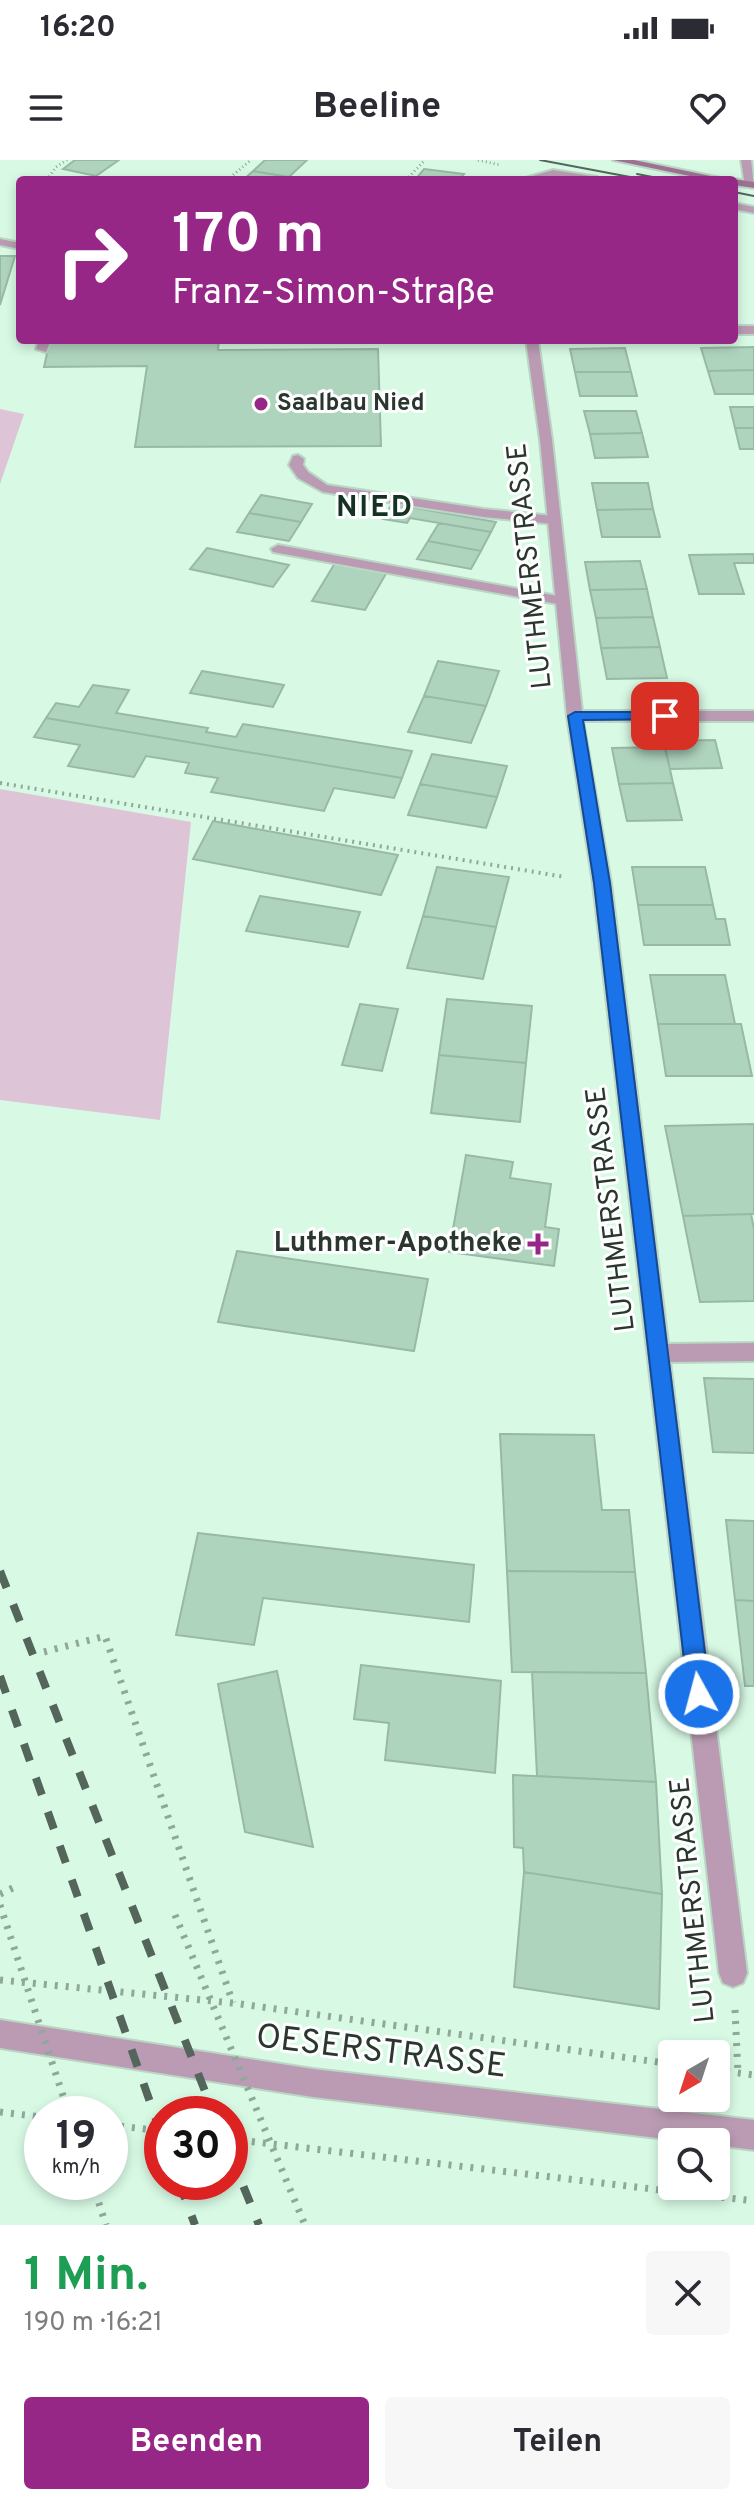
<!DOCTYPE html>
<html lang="de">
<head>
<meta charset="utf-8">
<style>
  body { margin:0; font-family:Overpass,sans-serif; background:#f7f7f7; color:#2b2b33; height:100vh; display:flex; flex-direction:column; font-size:30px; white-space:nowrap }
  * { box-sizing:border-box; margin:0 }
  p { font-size:26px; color:#7c7c81 }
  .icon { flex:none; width:44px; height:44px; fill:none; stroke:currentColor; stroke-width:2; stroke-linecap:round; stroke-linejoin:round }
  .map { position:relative; height:2065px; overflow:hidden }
  .details { display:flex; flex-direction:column; background:#fff; flex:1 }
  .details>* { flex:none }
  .guide { position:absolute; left:16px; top:16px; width:722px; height:168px; border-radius:8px; box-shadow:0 4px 12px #0003; background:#962787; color:#fff; overflow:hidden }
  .needle { width:52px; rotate:219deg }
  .fabs { position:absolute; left:658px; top:1880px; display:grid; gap:16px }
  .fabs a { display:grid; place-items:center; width:72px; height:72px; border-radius:8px; background:#fff; box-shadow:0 4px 12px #0003; font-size:40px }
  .speed { position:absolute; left:24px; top:1936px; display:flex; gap:16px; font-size:40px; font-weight:700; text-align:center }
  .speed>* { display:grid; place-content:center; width:104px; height:104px; border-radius:50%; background:#fff; box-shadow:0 4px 12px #0003; line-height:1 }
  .speed small { font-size:20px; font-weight:400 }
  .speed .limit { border:12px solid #d22; background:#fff; color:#111 }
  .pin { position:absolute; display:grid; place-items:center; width:68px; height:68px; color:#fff; margin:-34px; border-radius:16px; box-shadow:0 4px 12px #0006 }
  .me { position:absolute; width:88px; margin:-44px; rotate:353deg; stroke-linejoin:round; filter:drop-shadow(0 0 6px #0008) }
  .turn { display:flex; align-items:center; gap:28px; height:168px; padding:0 24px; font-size:36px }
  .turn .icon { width:104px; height:104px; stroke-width:2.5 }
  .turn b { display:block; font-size:56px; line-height:68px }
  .round { display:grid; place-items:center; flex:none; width:84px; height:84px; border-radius:8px; background:#f7f7f7 }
  .overview { display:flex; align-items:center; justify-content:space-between; height:136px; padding:0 24px }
  h1 { font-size:48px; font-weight:700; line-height:60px; color:#1e9e55 }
  .primary-button { display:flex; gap:16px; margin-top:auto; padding:16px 24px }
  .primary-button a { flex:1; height:92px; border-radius:8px; background:#962787; color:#fff; font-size:32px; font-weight:700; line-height:92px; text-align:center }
  .primary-button a+a { background:#f7f7f7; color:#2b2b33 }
  .status { display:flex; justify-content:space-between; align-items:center; height:56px; padding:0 40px; background:#fff; direction:ltr }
  .status svg { height:22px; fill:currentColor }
  header { display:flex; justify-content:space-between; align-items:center; height:104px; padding:0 24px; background:#fff; font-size:36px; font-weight:700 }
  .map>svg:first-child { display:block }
</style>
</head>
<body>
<div class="status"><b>16:20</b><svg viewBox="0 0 49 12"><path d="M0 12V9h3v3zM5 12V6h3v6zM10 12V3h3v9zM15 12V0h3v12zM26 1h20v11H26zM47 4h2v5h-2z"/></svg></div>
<header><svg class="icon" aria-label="menu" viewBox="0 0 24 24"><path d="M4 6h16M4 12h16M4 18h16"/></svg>Beeline<svg class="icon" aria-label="heart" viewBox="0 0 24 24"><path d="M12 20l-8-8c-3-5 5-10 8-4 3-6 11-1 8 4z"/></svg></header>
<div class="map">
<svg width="754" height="2065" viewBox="0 0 754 2065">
  <rect width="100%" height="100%" fill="#d8fae5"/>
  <path fill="#ddc4d7" d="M0 249 24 254 0 324Z
    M0 629 191 662 160 960 0 940Z"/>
  <path fill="#afd4be" stroke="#98b9a5" stroke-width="2" d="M75 0H119L96 16 63 9Z
    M265 0H307L289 17 253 11Z
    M424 9 464 14 459 20H415Z
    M253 11 289 17 285 20H243Z
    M0 96H15L0 145Z
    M50 180H219L218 190 378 189 381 286 135 287 147 206 44 207Z
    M754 187V210L708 211 701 188Z
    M625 188 631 212H575L570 189Z
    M754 210V234H715L708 211Z
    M575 212H631L637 236H580Z
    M730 247H754V268H735Z
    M584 251H636L642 273 590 274Z
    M735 268H754V289H740Z
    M642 273 648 297 595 298 590 274Z
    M592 323H648L653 349 597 350Z
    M261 335 312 344 301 362 249 353Z
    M392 344 496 362 491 372 410 358 407 363 383 359Z
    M653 349 660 377H602L597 350Z
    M249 353 301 362 289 381 237 372Z
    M439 363 491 372 481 391 428 381Z
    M428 381 481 391 471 409 417 399Z
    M207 388 289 405 273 427 190 409Z
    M754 394V403H734L744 434H699L689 395Z
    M640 401 647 429 590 430 585 402Z
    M335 403 387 412 365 450 312 441Z
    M647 429 653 457 596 458 590 430Z
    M653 457 660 487 601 488 596 458Z
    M660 487 667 518 607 519 601 488Z
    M438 501 499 511 486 546 424 536Z
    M202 511 284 525 273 547 190 533Z
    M93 525 129 530 116 553 208 568 206 572 236 577 243 564 412 591 402 618 46 558 56 543 79 547Z
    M424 536 486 546 471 583 408 572Z
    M46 558 402 618 394 638 334 628 324 651 211 632 218 618 185 613 189 603 146 596 134 617 68 606 80 585 34 577Z
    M715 580 722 608 670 609 663 581Z
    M665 587 673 623 619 624 612 588Z
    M432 594 507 606 497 637 420 624Z
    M673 623 682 660 627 661 619 624Z
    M420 624 497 637 486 668 408 655Z
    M213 661 398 695 381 735 193 699Z
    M437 707 509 717 496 767 423 756Z
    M632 707H705L713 745H638Z
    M260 736 360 752 348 787 246 771Z
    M638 745H713L716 759H725L730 785H644Z
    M423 756 496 767 483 819 407 808Z
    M650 815H725L735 864H658Z
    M447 839 532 846 526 903 439 895Z
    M360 844 398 849 382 911 342 905Z
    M658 864H741L752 916H666Z
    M439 895 526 903 520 962 431 953Z
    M754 964V1054L683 1056 665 966Z
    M466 995 513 1002 510 1018 551 1024 545 1067 559 1069 554 1106 449 1092Z
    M751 1054 754 1069V1141L700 1142 683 1056Z
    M237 1091 428 1119 414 1191 218 1162Z
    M704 1218 754 1219V1293L713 1292Z
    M500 1274 594 1275 602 1350H629L635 1412 507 1411Z
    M726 1360 754 1361V1441L735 1440Z
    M198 1373 474 1405 469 1462 263 1438 254 1485 176 1475Z
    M507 1411 635 1412 646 1513 512 1512Z
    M735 1440 754 1441V1526H745Z
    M361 1505 501 1521 495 1613 385 1600 389 1563 354 1559Z
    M277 1511 313 1687 245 1672 218 1524Z
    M532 1512 646 1513 656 1622 537 1616Z
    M513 1615 656 1622 662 1734 524 1712 523 1688 514 1687Z
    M524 1712 662 1734 659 1849 514 1827Z"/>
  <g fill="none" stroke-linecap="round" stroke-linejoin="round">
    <defs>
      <path id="service" d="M39 180H51L46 192 36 189Z
        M298 295 304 299 303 305 308 312 327 325 484 349 554 356 561 360 554 364 484 357 323 332 298 318 289 305 293 296Z
        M278 385 563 437 570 441 563 445 273 392 271 389Z"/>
      <path id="minor" d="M741 0H751L754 27 745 25Z
        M553 10 597 17 602 20 553 16 519 20Z
        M734 43 754 47V53L734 49Z
        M0 79 20 83V89L0 85Z
        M734 166H754V174H734Z
        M526 180H538L552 280 582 551H754V561H583L611 723 668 1184 754 1183V1201L670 1202 747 1813 743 1823 733 1827 723 1823 719 1813 593 723 567 556 540 280Z"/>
      <path id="tertiary" d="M0 1860 313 1909 754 1960V1990L716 1985V1982H691L313 1937 0 1888Z"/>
      <path id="secondary" d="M613 0H634L730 20H709Z
        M734 19 754 22V28L734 25V20H730Z"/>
    </defs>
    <use href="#service" stroke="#b9d7c4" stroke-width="4"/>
    <use href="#minor" stroke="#b9d7c4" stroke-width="4"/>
    <use href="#tertiary" stroke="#b9d7c4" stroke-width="4"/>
    <use href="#secondary" stroke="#b9d7c4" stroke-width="4"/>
    <path stroke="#8fa899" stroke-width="3" stroke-dasharray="1 3" stroke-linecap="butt" d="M478 0 500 5
      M47 20 56 7 67 0
      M227 20 251 0
      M406 20 425 0"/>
    <path stroke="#8fa899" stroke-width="4" stroke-dasharray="2 5" stroke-linecap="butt" d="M0 623 565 717"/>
    <path stroke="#8fa899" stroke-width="7" stroke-dasharray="3 8" stroke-linecap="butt" d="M44 1492 105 1476 233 1843
      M0 1734 17 1726
      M0 1820 233 1843 672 1904
      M735 1850 738 1913
      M716 1910 754 1915
      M0 1952 42 1957
      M110 1965 162 1971
      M230 1979 754 2041
      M92 2022 106 2065"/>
    <use href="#service" fill="#ba9bb3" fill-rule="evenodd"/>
    <use href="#minor" fill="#ba9bb3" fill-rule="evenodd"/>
    <use href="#tertiary" fill="#ba9bb3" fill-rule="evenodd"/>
    <use href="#secondary" fill="#9e7194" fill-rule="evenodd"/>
    <path stroke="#54665b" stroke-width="2" d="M540 0 646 20
      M637 14 668 20
      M734 32 754 36"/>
    <path stroke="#54665b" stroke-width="8" stroke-dasharray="18 18" stroke-linecap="butt" d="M0 1411 214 1954
      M0 1516 162 1976
      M230 1993 259 2065
      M179 2022 195 2065"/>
    <path stroke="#8fa899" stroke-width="7" stroke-dasharray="3 8" stroke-linecap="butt" d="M0 1745 69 1954
      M175 1755 305 2065"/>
  </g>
  <path fill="#1a73e8" stroke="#114b97" stroke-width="2" d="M665 552 672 556 670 559 583 560 610 723 710 1534 707 1542 699 1545 691 1542 688 1534 594 723 568 556 575 552Z"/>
  <g fill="#962787" stroke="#fefefe" stroke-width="3">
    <circle cx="261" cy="244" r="8"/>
    <path d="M534 1072h8v8h8v8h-8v8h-8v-8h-8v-8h8z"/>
  </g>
  <g text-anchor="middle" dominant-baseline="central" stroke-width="6" stroke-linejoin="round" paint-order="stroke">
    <g font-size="24" font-weight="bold" fill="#2a372f" stroke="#fefefe" text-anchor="start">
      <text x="277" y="244">Saalbau Nied</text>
    </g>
    <g font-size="28" fill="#2a372f" stroke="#fefefe">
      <text transform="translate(531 406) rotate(-96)">LUTHMERSTRASSE</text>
      <text transform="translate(612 1049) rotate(-97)">LUTHMERSTRASSE</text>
      <text transform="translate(694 1740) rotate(-96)">LUTHMERSTRASSE</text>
    </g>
    <g font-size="28" font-weight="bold" fill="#2a372f" stroke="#fefefe" text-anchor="end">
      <text x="522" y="1084">Luthmer-Apotheke</text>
    </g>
    <g font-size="30" font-weight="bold" letter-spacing="2" fill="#143122" stroke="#fefefe">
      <text x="375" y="348">NIED</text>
    </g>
    <g font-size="34" fill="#2a372f" stroke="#fefefe">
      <text transform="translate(381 1893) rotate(7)">OESERSTRASSE</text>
    </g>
  </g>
</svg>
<div class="fabs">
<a><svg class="needle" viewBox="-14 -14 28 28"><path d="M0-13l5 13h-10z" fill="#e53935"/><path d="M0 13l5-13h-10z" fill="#7c7c81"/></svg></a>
<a><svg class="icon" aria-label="search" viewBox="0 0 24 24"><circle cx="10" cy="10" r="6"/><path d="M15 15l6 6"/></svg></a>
</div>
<div class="speed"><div>19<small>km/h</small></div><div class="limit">30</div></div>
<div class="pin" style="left:665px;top:556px;background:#d93025"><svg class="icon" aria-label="arrive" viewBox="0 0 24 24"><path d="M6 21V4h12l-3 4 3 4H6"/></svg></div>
<svg class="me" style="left:699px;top:1534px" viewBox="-20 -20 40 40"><circle r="17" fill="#1a73e8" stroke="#fff" stroke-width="3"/><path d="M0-11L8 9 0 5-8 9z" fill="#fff"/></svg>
<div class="guide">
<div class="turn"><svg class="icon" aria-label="right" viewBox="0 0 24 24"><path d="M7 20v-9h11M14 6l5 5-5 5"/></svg><div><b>170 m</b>Franz-Simon-Straße</div></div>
</div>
</div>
<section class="details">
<div class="overview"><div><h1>1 Min.</h1><p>190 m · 16:21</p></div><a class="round"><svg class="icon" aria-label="close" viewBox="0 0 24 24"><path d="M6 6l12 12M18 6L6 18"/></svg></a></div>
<div class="primary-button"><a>Beenden</a><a>Teilen</a></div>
</section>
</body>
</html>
